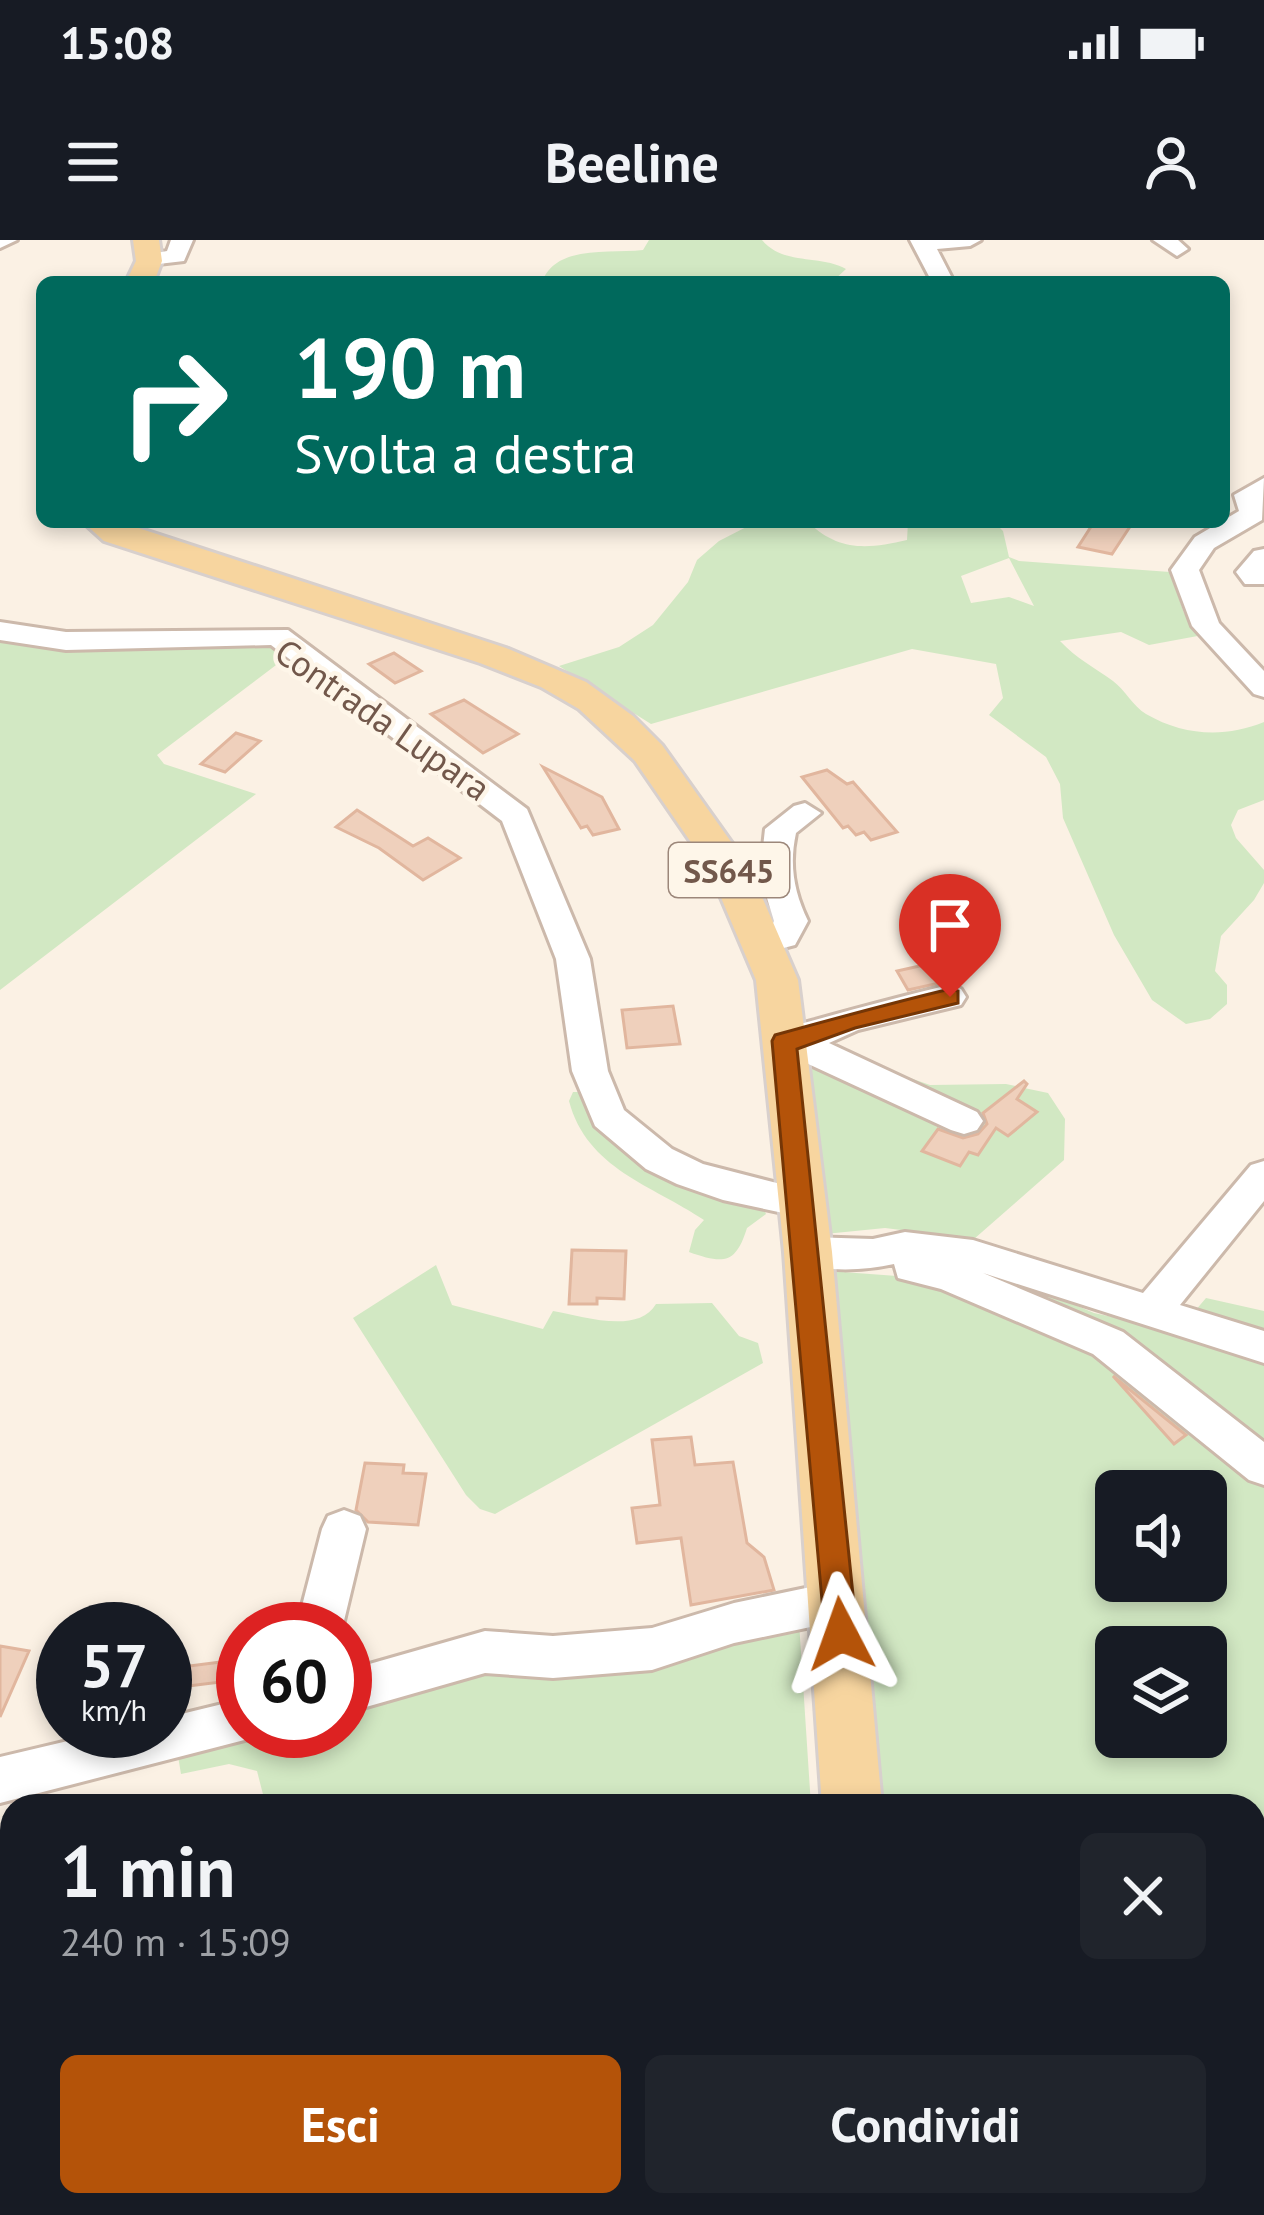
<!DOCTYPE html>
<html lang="it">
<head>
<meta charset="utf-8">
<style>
  body { margin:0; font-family:"PT Sans",sans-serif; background:#20242c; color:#f1f3f6; height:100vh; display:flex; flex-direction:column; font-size:45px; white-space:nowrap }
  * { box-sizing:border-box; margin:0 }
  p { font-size:39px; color:#9ea1a6 }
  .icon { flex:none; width:66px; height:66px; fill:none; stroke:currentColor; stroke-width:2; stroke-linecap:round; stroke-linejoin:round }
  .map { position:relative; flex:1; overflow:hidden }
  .details { position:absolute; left:0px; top:1554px; width:1266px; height:423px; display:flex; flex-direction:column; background:#171b24; border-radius:36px 36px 0 0; box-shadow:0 6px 18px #0003 }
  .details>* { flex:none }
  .guide { position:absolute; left:36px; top:36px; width:1194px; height:252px; border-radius:18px; box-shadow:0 6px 18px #0003; background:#00695c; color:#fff; overflow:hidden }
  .fabs { position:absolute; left:1095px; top:1230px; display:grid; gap:24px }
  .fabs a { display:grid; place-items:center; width:132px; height:132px; border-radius:18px; background:#171b24; box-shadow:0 6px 18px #0003; font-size:60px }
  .speed { position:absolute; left:36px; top:1362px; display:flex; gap:24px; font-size:60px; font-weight:700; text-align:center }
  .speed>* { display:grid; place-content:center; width:156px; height:156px; border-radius:50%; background:#171b24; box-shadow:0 6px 18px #0003; line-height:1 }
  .speed small { font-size:30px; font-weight:400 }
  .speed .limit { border:18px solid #d22; background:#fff; color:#111 }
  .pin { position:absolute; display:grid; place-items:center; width:102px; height:102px; color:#fff; margin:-123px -51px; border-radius:50% 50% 50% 0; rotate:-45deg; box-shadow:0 0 12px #0007 }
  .pin .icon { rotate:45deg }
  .me { position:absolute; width:132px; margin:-66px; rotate:356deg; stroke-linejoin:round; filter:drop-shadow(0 0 9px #0008) }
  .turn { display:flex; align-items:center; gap:42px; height:252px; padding:0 60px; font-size:54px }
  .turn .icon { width:156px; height:156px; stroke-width:2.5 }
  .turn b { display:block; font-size:84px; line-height:102px }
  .round { display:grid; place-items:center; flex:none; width:126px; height:126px; border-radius:18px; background:#20242c }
  .headline { display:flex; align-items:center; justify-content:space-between; height:204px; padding:0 60px }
  h1 { font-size:72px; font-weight:700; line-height:90px }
  .button { display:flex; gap:24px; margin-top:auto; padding:24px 60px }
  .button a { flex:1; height:138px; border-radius:18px; background:#b45309; color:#fff; font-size:48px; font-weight:700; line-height:138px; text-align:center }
  .button a+a { background:#20242c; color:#f1f3f6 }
  .status { display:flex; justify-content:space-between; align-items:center; height:84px; padding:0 60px; background:#171b24; direction:ltr }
  .status svg { height:33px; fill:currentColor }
  header { display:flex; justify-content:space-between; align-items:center; height:156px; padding:0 60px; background:#171b24; font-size:54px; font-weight:700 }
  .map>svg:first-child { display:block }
</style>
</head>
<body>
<div class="status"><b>15:08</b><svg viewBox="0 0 49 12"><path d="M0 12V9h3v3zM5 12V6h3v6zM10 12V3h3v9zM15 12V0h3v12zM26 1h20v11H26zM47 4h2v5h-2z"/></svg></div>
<header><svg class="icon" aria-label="menu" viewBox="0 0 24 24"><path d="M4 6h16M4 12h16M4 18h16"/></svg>Beeline<svg class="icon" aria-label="person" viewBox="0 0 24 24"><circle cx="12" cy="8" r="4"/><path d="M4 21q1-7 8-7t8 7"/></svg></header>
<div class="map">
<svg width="1264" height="1975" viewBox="0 0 1264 1975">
  <rect width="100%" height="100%" fill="#fbf1e4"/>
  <path fill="#d2e8c3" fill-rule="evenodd" d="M649 0H762C784 26 819 14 846 29L832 42H542C556 4 610 14 643 10Z
    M756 282H808C839 312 868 309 907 300L908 282H994L1003 291 1009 317 1019 321 1170 332 1184 373 1203 395 1149 405 1121 392 1060 401C1077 419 1094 427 1113 441 1125 450 1133 466 1146 474 1184 496 1225 498 1264 482V560L1238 570 1231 585 1236 598 1264 630V643L1254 660 1221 696 1215 731 1227 745V764L1210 779 1186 784 1152 760 1114 695 1063 578 1060 544 1046 517 989 475 1003 458 996 424 912 409 651 484 559 426 619 407 653 385 688 342 697 320 719 301ZM1009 318 1034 366 1009 357 971 363 961 336Z
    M0 398 275 403 288 416 157 515 164 524 256 554 0 750Z
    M839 813 930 845 1006 844 1048 853 1065 879 1064 920 974 999 885 988 825 994 801 815Z
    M573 852H584L589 862 762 965 766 974 747 988C736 1023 725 1025 689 1012L695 990 704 980C652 945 587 929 569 861Z
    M931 1020 1001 1033 1094 1073 1178 1091 1206 1058 1264 1071V1975H931V1965H1254V1566H879L829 1031 897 1036 956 1049ZM1116 1251H1206V1341H1116ZM1116 1407H1206V1497H1116Z
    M436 1025 452 1065 543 1089 553 1071C582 1076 638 1095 656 1064L712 1063 739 1096 758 1103 763 1123 495 1274 480 1269 466 1255 353 1078Z
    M799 1382 811 1566H266L257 1531 229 1524 181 1534 177 1510 244 1491H345V1463L405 1445Z
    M411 1965H771L768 1975H410Z"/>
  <path fill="#efd0bc" stroke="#e1b69e" stroke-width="3" d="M1094 282H1133L1112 314 1078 307Z
    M394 413 421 431 395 443 369 424Z
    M464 460 518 494 483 513 431 474Z
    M236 493 260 501 225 532 201 524Z
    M543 527 602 557 619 589 593 595 587 586 581 588Z
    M827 530 847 544 853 542 897 592 871 600 864 592 856 595 848 586 843 588 802 537Z
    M357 570 413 606 428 598 460 618 423 640 379 608 336 587Z
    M933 723 944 742 908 750 897 731Z
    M673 766 680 804 627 808 622 770Z
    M1024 841 1027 844 1017 859 1037 872 1008 896 996 888 978 915 969 912 960 926 922 911 938 889 963 898 978 894 987 884 983 873Z
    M572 1010 626 1011 624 1059 597 1058V1064H569Z
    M1113 1136 1186 1195 1174 1204Z
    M691 1197 695 1225 733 1222 747 1303 764 1317 774 1350 691 1365 681 1298 637 1303 632 1268 660 1265 652 1200Z
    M365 1223 404 1225 403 1233 426 1234 418 1285 368 1282 356 1270Z
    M0 1406 29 1411 0 1477Z
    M221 1422V1442L180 1447 181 1427Z"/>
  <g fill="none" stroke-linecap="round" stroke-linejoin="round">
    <defs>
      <path id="minor" d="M0 0H17L0 8Z
        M171 0H193L184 21 141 26V16L167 11Z
        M910 0H981L970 6 937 9 954 42H932Z
        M1153 0H1178L1188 9 1177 16Z
        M1264 238 1262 280 1214 308 1199 330 1219 383 1264 431V457L1254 454 1192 386 1171 330 1195 297 1239 271 1234 255Z
        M1264 309V344H1245L1236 332 1254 311Z
        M0 382 66 392 288 390 527 569 590 719 608 831 624 870 672 909 703 924 816 953 821 963 816 973 802 977 723 960 677 944 646 929 595 886 572 831 556 719 502 581 271 405 66 410 0 400Z
        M805 563 821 573 796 593C789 625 794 652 808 681L795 705 768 712 756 709 751 701 756 693 770 690 774 681 760 635 765 589 794 566Z
        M949 745 961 749 966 757 961 765 858 790 829 803 977 872 983 881 977 890 964 894 951 890 804 822 797 812 771 810 766 801 771 792C830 776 889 759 949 745Z
        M1264 921V961L1180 1065 1264 1091V1123L983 1033 1123 1092 1264 1202V1245L1249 1240 1093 1114 941 1049 898 1038 894 1024C863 1031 824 1032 794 1022L788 1012 794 1002 808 997 873 999 905 992 973 1000 1143 1053 1251 925Z
        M344 1270 360 1276 366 1289 342 1389H296L322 1289 328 1276Z
        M839 1341 855 1347 862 1361 855 1375 839 1381 734 1403 652 1430 553 1438 485 1433 345 1473V1431L485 1391 553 1396 652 1388 734 1363Z
        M243 1459V1491H262L260 1496 0 1563V1517L110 1491H165V1478Z
        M869 1965H925V1975H869Z"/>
      <path id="major" d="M133 0H159L162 21 154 42H126L136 21Z
        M83 282H120L506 408 586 442 633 476 662 505 749 627 798 740 832 1012 882 1566H822L784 1012 756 740 708 627 635 521 579 469 541 447 480 423 104 301Z
        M784 1965H854L852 1975H782Z"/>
    </defs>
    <use href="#minor" stroke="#ccb9ab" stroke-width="6"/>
    <use href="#major" stroke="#d8d0cd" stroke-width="6"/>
    <use href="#minor" fill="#fff" fill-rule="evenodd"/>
    <use href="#major" fill="#f7d59f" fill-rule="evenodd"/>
  </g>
  <path fill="#b45309" stroke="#753606" stroke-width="3" d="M950 749 958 751V763L855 788 797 809 857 1394 852 1404 841 1408 829 1404 825 1394 772 801 775 795C833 779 891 763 950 749Z"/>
  <g text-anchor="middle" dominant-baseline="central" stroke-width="9" stroke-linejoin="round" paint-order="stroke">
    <rect fill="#fef6e9" stroke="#9c877a" stroke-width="3" x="669" y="603" width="120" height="54" rx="9"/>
    <g font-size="33" font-weight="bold" fill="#72584b">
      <text x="729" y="630">SS645</text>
    </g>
    <g font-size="36" fill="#72584b" stroke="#fef6e9">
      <text transform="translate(383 479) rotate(35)">Contrada Lupara</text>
    </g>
  </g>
</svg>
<div class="fabs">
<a><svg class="icon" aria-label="sound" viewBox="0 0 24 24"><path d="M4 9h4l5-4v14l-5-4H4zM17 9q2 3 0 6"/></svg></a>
<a><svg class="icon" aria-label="layers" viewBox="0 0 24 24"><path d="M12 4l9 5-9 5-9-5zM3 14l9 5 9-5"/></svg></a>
</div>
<div class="speed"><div>57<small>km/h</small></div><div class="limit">60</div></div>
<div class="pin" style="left:950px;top:757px;background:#d93025"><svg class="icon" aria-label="arrive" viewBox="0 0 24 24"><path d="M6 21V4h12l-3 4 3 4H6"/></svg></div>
<svg class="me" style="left:841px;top:1394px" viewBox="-20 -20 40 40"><path d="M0-17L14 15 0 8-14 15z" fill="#b45309" stroke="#fff" stroke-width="4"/></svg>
<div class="guide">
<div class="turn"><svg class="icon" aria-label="right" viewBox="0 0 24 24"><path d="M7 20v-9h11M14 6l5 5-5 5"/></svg><div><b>190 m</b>Svolta a destra</div></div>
</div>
<section class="details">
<div class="headline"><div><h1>1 min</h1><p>240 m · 15:09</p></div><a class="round"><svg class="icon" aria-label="close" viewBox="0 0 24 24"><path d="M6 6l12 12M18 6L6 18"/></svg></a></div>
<div class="button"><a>Esci</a><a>Condividi</a></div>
</section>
</div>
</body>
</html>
